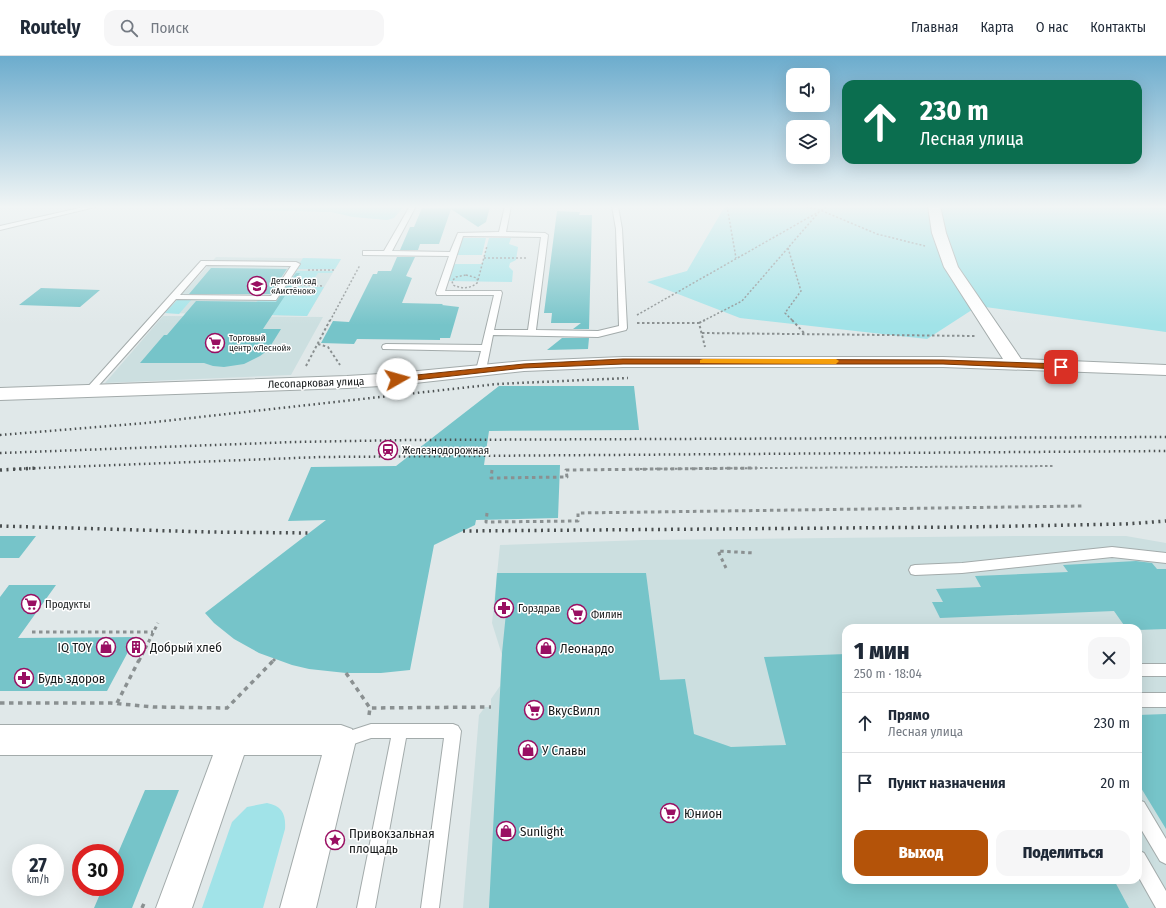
<!DOCTYPE html>
<html lang="ru">
<head>
<meta charset="utf-8">
<style>
  body { margin:0; font-family:"Fira Sans Condensed",sans-serif; background:#f6f6f7; color:#1f2937; height:100vh; display:flex; flex-direction:column; font-size:15px; white-space:nowrap }
  * { box-sizing:border-box; margin:0 }
  p { font-size:13px; color:#747a83 }
  .icon { flex:none; width:22px; height:22px; fill:none; stroke:currentColor; stroke-width:2; stroke-linecap:round; stroke-linejoin:round }
  .map { position:relative; flex:1; overflow:hidden }
  .drawer { position:absolute; left:842px; top:568px; width:300px; height:260px; display:flex; flex-direction:column; background:#fff; border-radius:12px; box-shadow:0 4px 16px #0002 }
  .drawer>* { flex:none }
  .top-card { position:absolute; left:842px; top:24px; width:300px; height:84px; border-radius:12px; box-shadow:0 4px 16px #0002; background:#0b6e4f; color:#fff; overflow:hidden }
  .buttons { position:absolute; left:786px; top:12px; display:grid; gap:8px }
  .buttons a { display:grid; place-items:center; width:44px; height:44px; border-radius:8px; background:#fff; box-shadow:0 4px 16px #0002; font-size:20px }
  .speed { position:absolute; left:12px; top:788px; display:flex; gap:8px; font-size:20px; font-weight:700; text-align:center }
  .speed>* { display:grid; place-content:center; width:52px; height:52px; border-radius:50%; background:#fff; box-shadow:0 4px 16px #0002; line-height:1 }
  .speed small { font-size:10px; font-weight:400 }
  .speed .limit { border:6px solid #d22; background:#fff; color:#111 }
  .pin { position:absolute; display:grid; place-items:center; width:34px; height:34px; color:#fff; margin:-17px; border-radius:8px; box-shadow:0 2px 6px #0006 }
  .me { position:absolute; width:44px; margin:-22px; rotate:83deg; stroke-linejoin:round; filter:drop-shadow(0 0 3px #0008) }
  .turn { display:flex; align-items:center; gap:14px; height:84px; padding:0 12px; font-size:18px }
  .turn .icon { width:52px; height:52px; stroke-width:2.5 }
  .turn b { display:block; font-size:28px; line-height:34px }
  .round { display:grid; place-items:center; flex:none; width:42px; height:42px; border-radius:12px; background:#f6f6f7 }
  .headline { display:flex; align-items:center; justify-content:space-between; height:68px; padding:0 12px }
  h1 { font-size:24px; font-weight:800; line-height:30px }
  .button { display:flex; gap:8px; margin-top:auto; padding:8px 12px }
  .button a { flex:1; height:46px; border-radius:12px; background:#b45309; color:#fff; font-size:16px; font-weight:800; line-height:46px; text-align:center }
  .button a+a { background:#f6f6f7; color:#1f2937 }
  ul { padding:0; list-style:none }
  li { display:flex; align-items:center; gap:12px; height:60px; padding:0 12px; border-top:1px solid #e0e1e3 }
  li div { flex:1 }
  li b { display:block; font-size:15px }
  li em { font-style:normal }
  header { display:flex; align-items:center; gap:24px; box-sizing:border-box; height:56px; padding:0 20px; background:#fff; border-bottom:1px solid #e0e1e3 }
  header strong { font-size:19px }
  nav { display:flex; gap:22px; margin-inline-start:auto; font-size:14px }
  .search { width:280px; height:36px; background:#f6f6f7; display:flex; align-items:center; gap:10px; box-sizing:border-box; padding:0 14px; border-radius:12px; color:#747a83; font-size:15px }
  .map>svg:first-child { display:block }
</style>
</head>
<body>
<header>
<strong>Routely</strong>
<div class="search"><svg class="icon" aria-label="search" viewBox="0 0 24 24"><circle cx="10" cy="10" r="6"/><path d="M15 15l6 6"/></svg>Поиск</div>
<nav><a>Главная</a><a>Карта</a><a>О нас</a><a>Контакты</a></nav>
</header>
<div class="map">
<svg width="1166" height="852" viewBox="0 0 1166 852">
  <rect width="100%" height="100%" fill="#e0e8e9"/>
  <path fill="#ccdfe0" fill-rule="evenodd" d="M216 201 341 203 307 260 165 257Z
    M163 260 323 261 291 319 105 327Z
    M1014 480H1126L1166 487V852H463L479 659 485 651H491V643L500 630 502 599 492 567 500 489 643 484ZM846 572H1138V824H846Z"/>
  <path fill="#a1e3e8" d="M226 150H404L394 162 387 164 353 161 331 156 222 153Z
    M725 150H1166V276L978 250 927 283 740 262 647 226 687 215Z
    M463 182H486L482 199H457Z
    M489 182H511L509 188 518 191 516 204 510 207 509 211 513 215 512 226 448 225 454 208H482Z
    M303 202 341 203 335 213H296Z
    M295 215H333L332 217H318L311 228H286Z
    M285 230 324 231 307 260 272 259 253 250 258 244H276Z
    M178 243H192L179 258 165 257Z
    M267 747C282 750 286 758 285 773L263 852H202L232 766 247 751Z"/>
  <path fill="#76c4c9" d="M490 151 486 166 478 171 451 153 439 188H420L418 194H400L410 171H414L422 152Z
    M557 155 580 156 579 159H592L589 273H573L581 267H551L552 257H544Z
    M397 201H415L406 220 412 222 402 247 443 248 442 249 459 251 450 282H440V284L357 283 354 288 321 287 333 265 349 266 373 218H377L378 215H391Z
    M211 212 287 213 270 238H189Z
    M296 217H300L263 273H281L268 294 260 300 244 308 224 311 213 310 204 307H140L164 279H167L196 245 276 246Z
    M41 232 100 234 80 251 19 249Z
    M562 282H589L588 293 547 294Z
    M499 330H634L639 374 489 375 484 409H560L558 462 476 464 475 469 434 489 410 614 381 617H346L309 613 292 609 259 597 234 583 214 567 205 557 326 464 288 465 311 411 396 410Z
    M0 480H36L19 502H0Z
    M1136 505 1152 507 1157 513H1166V573L1138 574V572H1126L1114 555 940 562 932 546H943L936 533 981 531 975 520 1068 516 1063 509Z
    M497 517H646L660 624 685 623 694 678 731 691 786 689 764 601 846 598V824H1114L1129 852H489L502 597 506 557 494 556Z
    M9 529H56L18 582 136 581 107 635H0V541Z
    M1166 658V773L1138 727V659Z
    M145 734H179L132 852H94L103 831H115V804Z"/>
  <g fill="none" stroke-linecap="round" stroke-linejoin="round">
    <defs>
      <path id="service" d="M88 150H99L0 174V170Z
        M410 150H416L392 195 450 196 458 177 499 176 505 150H511L506 176 545 177 548 179 536 274 598 275 619 270 616 173 612 150H618L622 173 627 272 626 274 598 281 493 279 486 314 481 317 476 314 481 295 383 293 382 291 383 289 386 288 482 289 494 239H437L436 237 449 200 363 199V195H384ZM463 180 541 181 528 274H494L502 237 501 235H445Z
        M201 205 296 206 300 208 276 244 176 243 91 338H85L83 336 85 334ZM206 209 291 210 271 240 180 239Z
        M1112 491 1166 497V507L1112 501 962 517 915 519 911 518 909 514 911 510 915 509 962 507Z
        M1138 608H1166V620H1138Z
        M1138 637H1166V651H1138Z
        M371 668H453L458 670 461 675 439 852H421L444 682H406L375 852H357L391 682H371L342 692 337 689 334 684 337 679Z
        M1138 744 1144 746 1166 783V808L1160 805 1138 768Z
        M1138 794 1144 797 1166 835V852H1156L1138 820Z"/>
      <path id="minor" d="M928 150H940L946 177 958 211 1021 303 1166 309V319L943 311H623L524 315 397 329 347 332 0 344V332L347 320 397 317 524 305 623 301H943L1003 303 944 211 932 177Z"/>
      <path id="tertiary" d="M0 669H341L352 673 356 684 316 852H280L322 699H244L192 852H156L213 699H0Z"/>
    </defs>
    <use href="#service" stroke="#a3abab" stroke-width="2"/>
    <use href="#minor" stroke="#a3abab" stroke-width="2"/>
    <use href="#tertiary" stroke="#a3abab" stroke-width="2"/>
    <path stroke="#8a9091" stroke-width="1.5" stroke-dasharray="2 2" stroke-linecap="butt" d="M727 150 736 202
      M802 150 820 154 877 178 925 190
      M788 192 801 235 785 257 793 265
      M484 202H527
      M308 214H334
      M466 219 477 222 478 226C471 233 462 233 453 229L452 225 456 221Z
      M478 224 487 190
      M300 229 324 230
      M637 259 829 150
      M330 265 360 209
      M703 265 742 245 819 156"/>
    <path stroke="#8a9091" stroke-width="2" stroke-dasharray="2.5 2.5" stroke-linecap="butt" d="M792 264 805 278
      M637 267H699L705 291
      M699 267 705 264
      M702 277 975 280
      M318 288 328 291 340 309
      M306 310 330 264
      M635 413 1054 410"/>
    <path stroke="#8a9091" stroke-width="3" stroke-dasharray="3.5 3.5" stroke-linecap="butt" d="M492 414 491 422 567 421 566 414 757 412
      M487 457 486 466 578 465V457L1083 450
      M726 512 718 495 754 497
      M32 576H153
      M139 605 158 567
      M273 605 275 603"/>
    <path stroke="#8a9091" stroke-width="3.5" stroke-dasharray="4.5 4.5" stroke-linecap="butt" d="M346 617 370 652
      M0 647H111L153 651 227 652 274 604
      M117 647 139 604
      M369 659 370 652 491 651
      M142 852 145 845"/>
    <use href="#service" fill="#fff" fill-rule="evenodd"/>
    <use href="#minor" fill="#fff" fill-rule="evenodd"/>
    <use href="#tertiary" fill="#fff" fill-rule="evenodd"/>
    <path stroke="#4b5051" stroke-width="2.5" stroke-dasharray="1.5 3.5" stroke-linecap="butt" d="M0 379 146 367 497 328 628 322
      M0 397 294 386 409 384 1166 381
      M14 413 321 401 1166 395"/>
    <path stroke="#4b5051" stroke-width="3.5" stroke-dasharray="2 4.5" stroke-linecap="butt" d="M0 414 39 412
      M0 470 208 476 309 477
      M463 475 964 471 1126 468 1166 465"/>
  </g>
  <linearGradient id="sky" x2="0" y2="1"><stop stop-color="#6caccd"/><stop offset="0.56" stop-color="#f1f5f5"/><stop offset="1" stop-color="#f1f5f5" stop-opacity="0"/></linearGradient>
  <rect width="1166" height="269" fill="url(#sky)"/>
  <path fill="#b45309" stroke="#753606" d="M623 303 943 304 1061 308 1064 311 1061 313 943 308H623L524 312 397 326 393 323 397 321 524 308Z"/>
  <path fill="#f59e0b" d="M703 303H836L839 305 836 308 700 307V304Z"/>
  <defs>
    <symbol id="school-ring" viewBox="-11 -11 22 22"><circle r="9.5" fill="#fff" stroke="#990f62" stroke-width="1.5"/><path d="M0-5L7-2L0 1L-7-2ZM-4 1L0 2.5L4 1V4Q0 6-4 4Z" fill="#990f62"/></symbol>
    <symbol id="supermarket-ring" viewBox="-11 -11 22 22"><circle r="9.5" fill="#fff" stroke="#990f62" stroke-width="1.5"/><path d="M-6-5.5h2.5l.6 2H6L4.5 2H-2.5L-4.4-4H-6ZM-1.5 3.2a1.3 1.3 0 1 0 .1 0ZM3 3.2a1.3 1.3 0 1 0 .1 0Z" fill="#990f62"/></symbol>
    <symbol id="station-ring" viewBox="-11 -11 22 22"><circle r="9.5" fill="#fff" stroke="#990f62" stroke-width="1.5"/><path d="M-3-6H3Q5-6 5-4V2Q5 4 3 4L4.5 6H3L1.5 4h-3L-3 6H-4.5L-3 4Q-5 4-5 2V-4Q-5-6-3-6ZM-3.5-4v3h7v-3ZM-3.5 1v1.5H-2V1ZM2 1v1.5H3.5V1Z" fill="#990f62"/></symbol>
    <symbol id="pharmacy-ring" viewBox="-11 -11 22 22"><circle r="9.5" fill="#fff" stroke="#990f62" stroke-width="1.5"/><path d="M-2-6h4v4h4v4h-4v4h-4v-4h-4v-4h4Z" fill="#990f62"/></symbol>
    <symbol id="shop-ring" viewBox="-11 -11 22 22"><circle r="9.5" fill="#fff" stroke="#990f62" stroke-width="1.5"/><path d="M-5-2.5h2.3a2.7 3.5 0 0 1 5.4 0H5L5.5 6h-11ZM-1.5-2.5h3a1.5 2.3 0 0 0-3 0Z" fill="#990f62"/></symbol>
    <symbol id="building-ring" viewBox="-11 -11 22 22"><circle r="9.5" fill="#fff" stroke="#990f62" stroke-width="1.5"/><path d="M-4-6H4V6H1V3H-1V6H-4ZM-2.5-4.3h1.7v1.8h-1.7ZM.8-4.3h1.7v1.8H.8ZM-2.5-1h1.7V.8h-1.7ZM.8-1h1.7V.8H.8Z" fill="#990f62"/></symbol>
    <symbol id="sight-ring" viewBox="-11 -11 22 22"><circle r="9.5" fill="#fff" stroke="#990f62" stroke-width="1.5"/><path d="M0-6L1.8-2.2L6-1.7L2.9 1.2L3.7 5.4L0 3.3L-3.7 5.4L-2.9 1.2L-6-1.7L-1.8-2.2Z" fill="#990f62"/></symbol>
  </defs>
  <g fill-rule="evenodd">
    <use href="#school-ring" x="246" y="219" width="22" height="22"/>
    <use href="#supermarket-ring" x="204" y="276" width="22" height="22"/>
    <use href="#station-ring" x="377" y="383" width="22" height="22"/>
    <use href="#supermarket-ring" x="20" y="537" width="22" height="22"/>
    <use href="#pharmacy-ring" x="493" y="541" width="22" height="22"/>
    <use href="#supermarket-ring" x="566" y="547" width="22" height="22"/>
    <use href="#shop-ring" x="95" y="580" width="22" height="22"/>
    <use href="#building-ring" x="125" y="580" width="22" height="22"/>
    <use href="#shop-ring" x="535" y="581" width="22" height="22"/>
    <use href="#pharmacy-ring" x="13" y="611" width="22" height="22"/>
    <use href="#supermarket-ring" x="523" y="643" width="22" height="22"/>
    <use href="#shop-ring" x="517" y="683" width="22" height="22"/>
    <use href="#supermarket-ring" x="659" y="746" width="22" height="22"/>
    <use href="#shop-ring" x="495" y="764" width="22" height="22"/>
    <use href="#sight-ring" x="324" y="773" width="22" height="22"/>
  </g>
  <g text-anchor="middle" dominant-baseline="central" stroke-width="3" stroke-linejoin="round" paint-order="stroke">
    <g font-size="9" fill="#171a1b" stroke="#fff" text-anchor="start">
      <text x="271" y="225">Детский сад<tspan x="271" dy="10">«Аистёнок»</tspan></text>
      <text x="229" y="282">Торговый<tspan x="229" dy="10">центр «Лесной»</tspan></text>
    </g>
    <g font-size="11" fill="#171a1b" stroke="#fff">
      <text transform="translate(316 327) rotate(-2)">Лесопарковая улица</text>
    </g>
    <g font-size="11" fill="#171a1b" stroke="#fff" text-anchor="start">
      <text x="402" y="394">Железнодорожная</text>
      <text x="45" y="548">Продукты</text>
      <text x="518" y="552">Горздрав</text>
      <text x="591" y="558">Филин</text>
    </g>
    <g font-size="13" fill="#171a1b" stroke="#fff" text-anchor="start">
      <text x="92" y="591" text-anchor="end">IQ TOY</text>
      <text x="150" y="591">Добрый хлеб</text>
      <text x="560" y="592">Леонардо</text>
      <text x="38" y="622">Будь здоров</text>
      <text x="548" y="654">ВкусВилл</text>
      <text x="542" y="694">У Славы</text>
      <text x="684" y="757">Юнион</text>
      <text x="520" y="775">Sunlight</text>
      <text x="349" y="777">Привокзальная<tspan x="349" dy="15">площадь</tspan></text>
    </g>
  </g>
</svg>
<div class="buttons">
<a><svg class="icon" aria-label="sound" viewBox="0 0 24 24"><path d="M4 9h4l5-4v14l-5-4H4zM17 9q2 3 0 6"/></svg></a>
<a><svg class="icon" aria-label="layers" viewBox="0 0 24 24"><path d="M12 4l9 5-9 5-9-5zM3 14l9 5 9-5"/></svg></a>
</div>
<div class="speed"><div>27<small>km/h</small></div><div class="limit">30</div></div>
<div class="pin" style="left:1061px;top:311px;background:#d93025"><svg class="icon" aria-label="arrive" viewBox="0 0 24 24"><path d="M6 21V4h12l-3 4 3 4H6"/></svg></div>
<svg class="me" style="left:397px;top:323px" viewBox="-20 -20 40 40"><circle r="19" fill="#fff"/><path d="M0-13L10 11 0 6-10 11z" fill="#b45309"/></svg>
<div class="top-card">
<div class="turn"><svg class="icon" aria-label="ahead" viewBox="0 0 24 24"><path d="M12 20V5M6 11l6-6 6 6"/></svg><div><b>230 m</b>Лесная улица</div></div>
</div>
<section class="drawer">
<div class="headline"><div><h1>1 мин</h1><p>250 m · 18:04</p></div><a class="round"><svg class="icon" aria-label="close" viewBox="0 0 24 24"><path d="M6 6l12 12M18 6L6 18"/></svg></a></div>
<ul>
<li><svg class="icon" aria-label="ahead" viewBox="0 0 24 24"><path d="M12 20V5M6 11l6-6 6 6"/></svg><div><b>Прямо</b><p>Лесная улица</p></div><em>230 m</em></li>
<li><svg class="icon" aria-label="arrive" viewBox="0 0 24 24"><path d="M6 21V4h12l-3 4 3 4H6"/></svg><div><b>Пункт назначения</b></div><em>20 m</em></li>
</ul>
<div class="button"><a>Выход</a><a>Поделиться</a></div>
</section>
</div>
</body>
</html>
